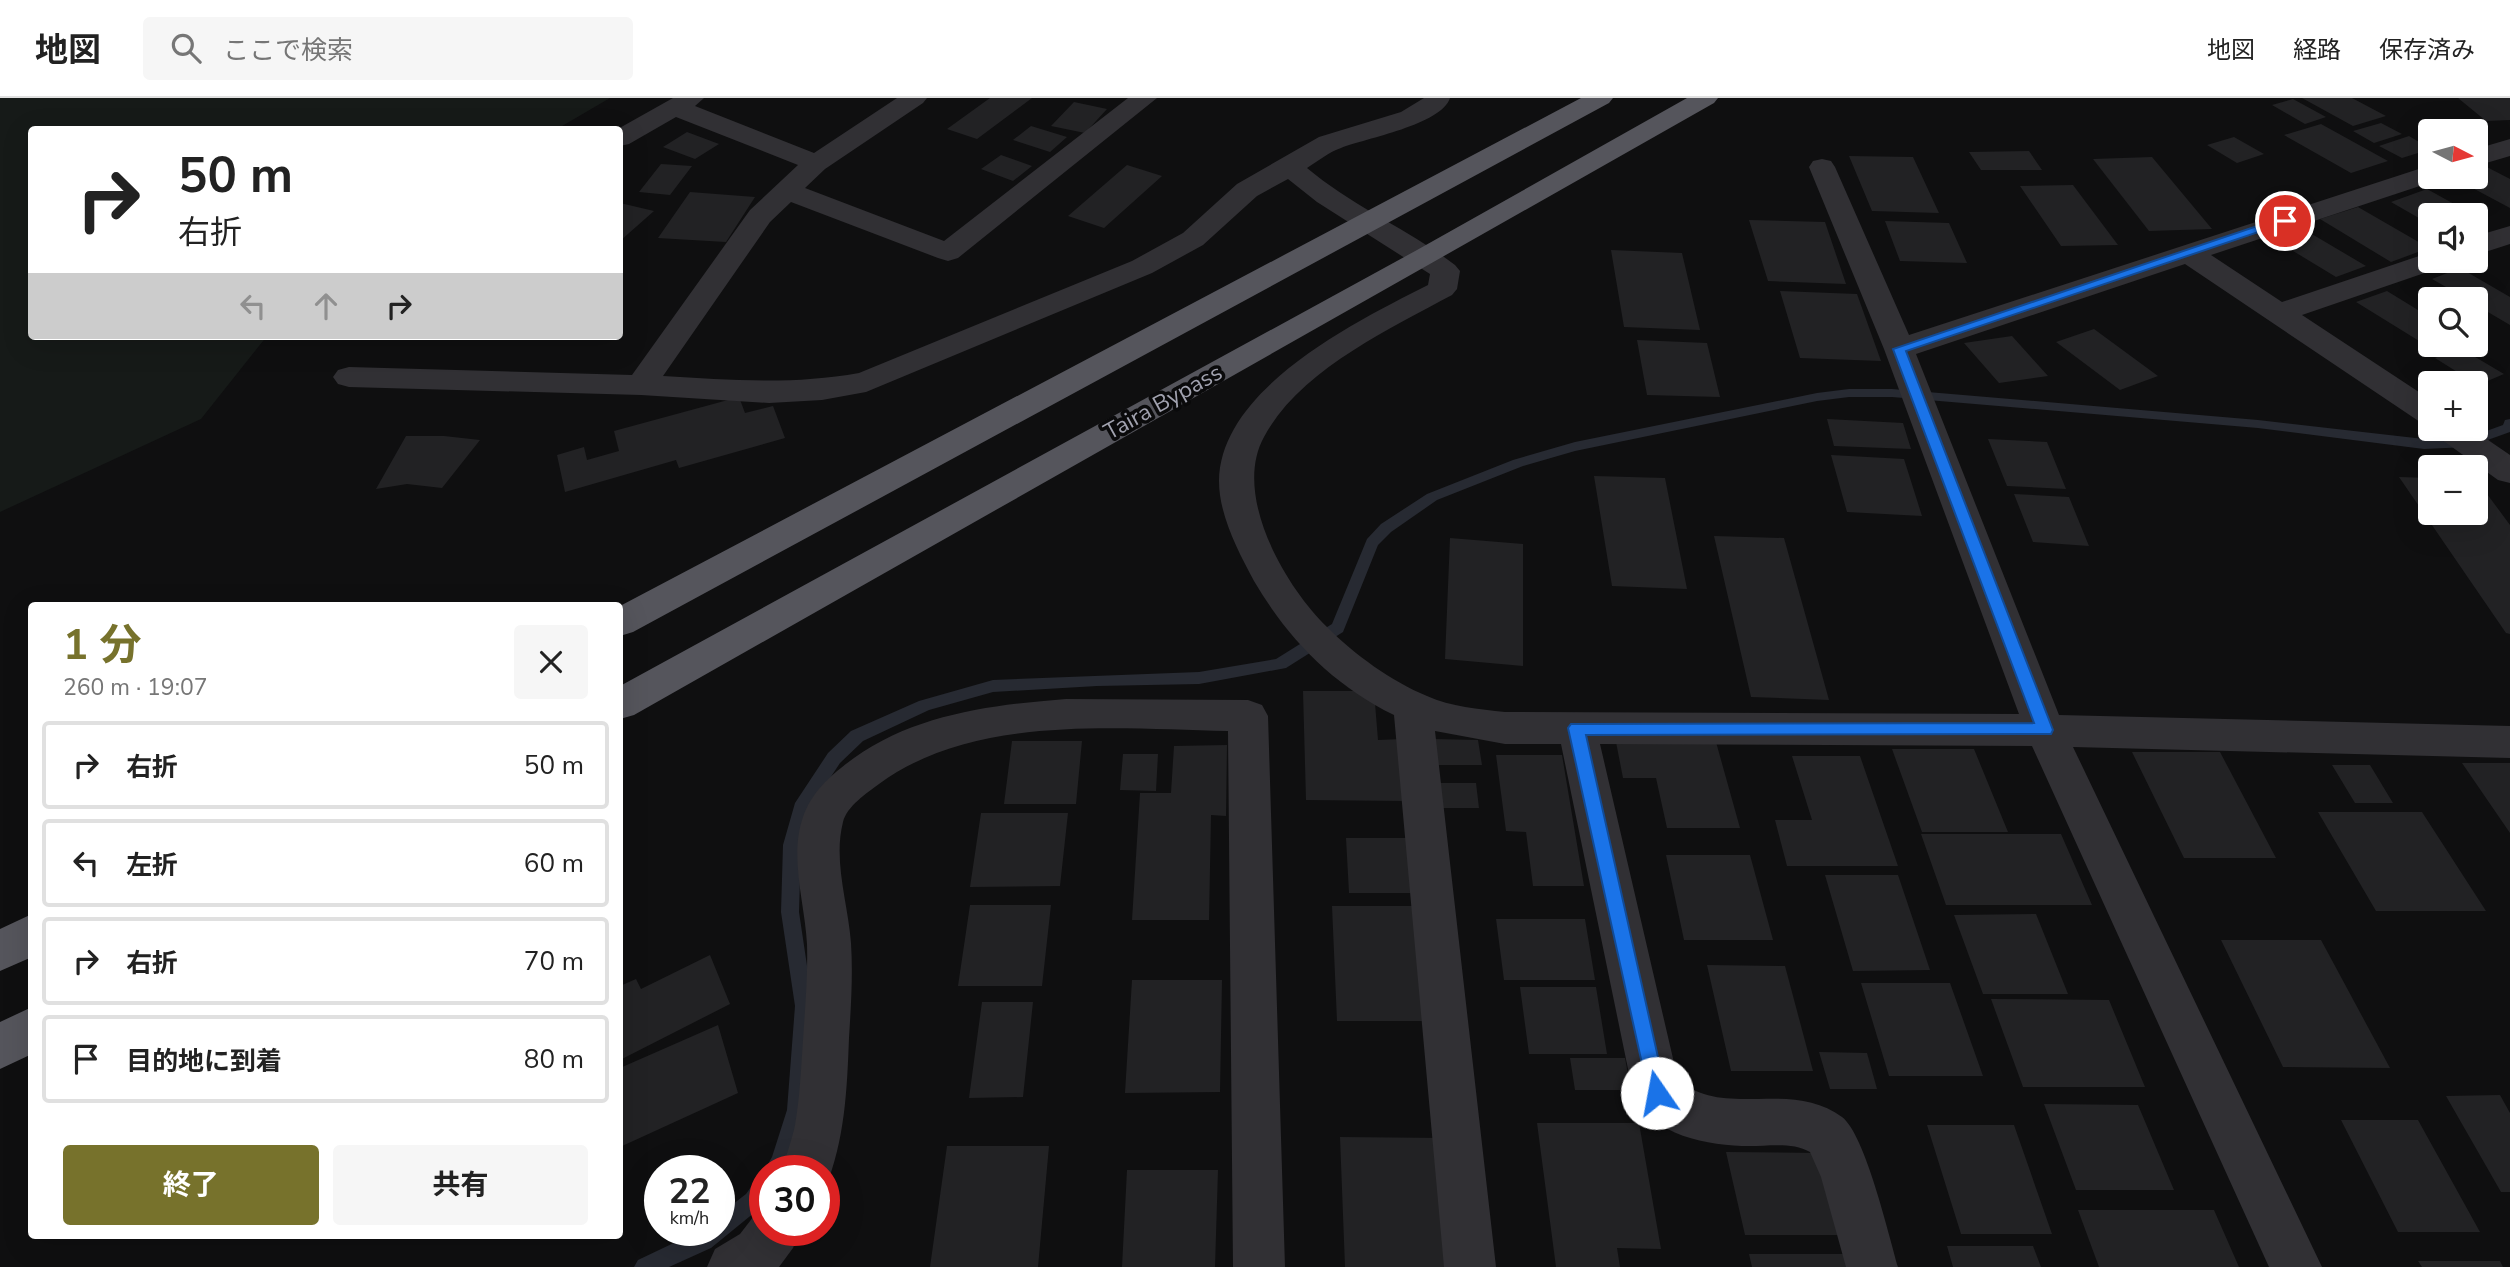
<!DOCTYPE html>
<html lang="ja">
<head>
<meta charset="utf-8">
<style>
  body { margin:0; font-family:"Nunito Sans","Noto Sans JP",sans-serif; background:#f6f6f6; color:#222; height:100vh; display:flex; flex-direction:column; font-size:26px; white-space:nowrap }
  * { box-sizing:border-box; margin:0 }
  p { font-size:23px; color:#767676 }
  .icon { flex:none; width:38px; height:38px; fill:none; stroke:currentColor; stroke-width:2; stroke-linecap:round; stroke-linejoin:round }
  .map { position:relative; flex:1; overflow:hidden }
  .sheet { position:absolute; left:28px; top:504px; width:595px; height:637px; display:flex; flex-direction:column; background:#fff; border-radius:7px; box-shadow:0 7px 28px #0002 }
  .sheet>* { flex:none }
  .hud { position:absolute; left:28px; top:28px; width:595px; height:214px; border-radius:7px; box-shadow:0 7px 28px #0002; background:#fff; color:#222; overflow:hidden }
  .needle { width:46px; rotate:96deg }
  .tools { position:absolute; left:2418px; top:21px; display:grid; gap:14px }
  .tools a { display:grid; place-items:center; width:70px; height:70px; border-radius:7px; background:#fff; box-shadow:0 7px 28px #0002; font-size:35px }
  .speed { position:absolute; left:644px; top:1057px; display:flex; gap:14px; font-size:35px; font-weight:700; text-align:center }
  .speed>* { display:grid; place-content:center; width:91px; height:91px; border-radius:50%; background:#fff; box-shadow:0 7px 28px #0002; line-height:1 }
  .speed small { font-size:18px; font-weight:400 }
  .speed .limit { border:10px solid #d22; background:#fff; color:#111 }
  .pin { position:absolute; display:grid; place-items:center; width:60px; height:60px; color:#fff; margin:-30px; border:4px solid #fff; border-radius:50%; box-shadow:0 2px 7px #0007 }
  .me { position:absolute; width:77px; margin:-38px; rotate:348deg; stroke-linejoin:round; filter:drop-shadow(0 0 5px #0008) }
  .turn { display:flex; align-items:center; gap:24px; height:147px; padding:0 35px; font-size:32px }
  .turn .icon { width:91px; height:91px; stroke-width:2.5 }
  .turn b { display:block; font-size:49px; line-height:60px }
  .lanes { display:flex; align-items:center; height:66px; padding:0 35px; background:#0003; justify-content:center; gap:35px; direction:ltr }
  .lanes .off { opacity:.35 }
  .round { display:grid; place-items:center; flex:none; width:74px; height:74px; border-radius:7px; background:#f6f6f6 }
  .headline { display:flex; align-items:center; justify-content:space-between; height:119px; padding:0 35px }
  h1 { font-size:42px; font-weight:700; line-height:52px; color:#77722c }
  .cta { display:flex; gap:14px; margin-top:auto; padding:14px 35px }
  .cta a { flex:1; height:80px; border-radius:7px; background:#77722c; color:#fff; font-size:28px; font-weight:700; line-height:80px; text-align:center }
  .cta a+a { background:#f6f6f6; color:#222 }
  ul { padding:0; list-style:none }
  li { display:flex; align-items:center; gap:21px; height:88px; margin:0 14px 10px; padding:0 21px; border:4px solid #e0e0e0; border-radius:7px }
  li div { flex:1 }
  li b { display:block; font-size:26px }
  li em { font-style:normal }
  header { display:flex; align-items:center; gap:42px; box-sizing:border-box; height:98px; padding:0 35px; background:#fff; border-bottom:2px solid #e0e0e0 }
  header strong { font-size:33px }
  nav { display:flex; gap:38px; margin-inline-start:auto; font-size:24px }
  .search { width:490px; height:63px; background:#f6f6f6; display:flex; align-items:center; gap:18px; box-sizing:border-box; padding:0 24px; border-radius:7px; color:#767676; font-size:26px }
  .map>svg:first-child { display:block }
</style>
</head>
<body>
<header>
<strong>地図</strong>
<div class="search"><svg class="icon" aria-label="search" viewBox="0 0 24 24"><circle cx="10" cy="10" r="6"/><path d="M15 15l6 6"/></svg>ここで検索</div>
<nav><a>地図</a><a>経路</a><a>保存済み</a></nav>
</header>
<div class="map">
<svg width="2510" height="1169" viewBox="0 0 2510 1169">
  <rect width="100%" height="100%" fill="#0f0f10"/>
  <path fill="#161a18" d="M0 0H610L557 31 32 32V238H267L201 321 0 414Z"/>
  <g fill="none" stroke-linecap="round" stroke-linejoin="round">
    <path fill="#272a32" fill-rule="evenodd" d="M1849 291H1892L2258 322 2424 341 2467 340 2503 327 2505 322 2510 321V334L2468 349 2424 351 2258 330 1892 299H1849L1817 303 1575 353 1523 368 1437 402 1391 434 1378 447 1343 534 1286 570 1199 586 1097 588 993 594 929 612 863 643 840 665 809 712 801 747 799 814 813 908 807 1012 786 1073H765V1075L764 1073 772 1059 787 1012 795 908 781 814 783 747 795 705 828 655 851 633 919 603 993 582 1199 574 1276 561 1332 526 1367 441 1381 426 1427 396 1513 362 1575 344 1817 295Z
      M765 1076V1104L760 1110 711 1150 669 1169H634L638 1162 701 1132H719V1117L746 1096 758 1079Z"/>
  </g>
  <path fill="#222224" d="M990 0H1032L977 41 947 31Z
    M2302 0H2352L2386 18 2353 28Z
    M2458 0H2510V22L2486 23Z
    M2293 1 2326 19 2305 26 2272 7Z
    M1074 4 1107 11 1085 35 1051 28Z
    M2381 25 2402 36 2374 45 2353 33Z
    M2321 26 2388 63 2351 75 2284 37Z
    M1031 28 1067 39 1050 54 1013 42Z
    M687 34 719 46 695 61 663 49Z
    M2409 38 2431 51 2402 60 2379 48Z
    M2234 39 2264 56 2237 65 2207 47Z
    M2029 53 2042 72H1981L1969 54Z
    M1001 57 1032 68 1013 83 981 71Z
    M1849 58 1913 59 1939 115 1872 113Z
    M2152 59 2212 131 2149 133 2093 61Z
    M661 66 692 68 670 97 639 94Z
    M1127 67 1162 78 1104 130 1068 118Z
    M2483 67 2510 81V110L2452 79H2476V69Z
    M2073 87 2118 147 2061 148 2020 88Z
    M2427 91 2474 117H2431V127L2391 104Z
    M690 94 755 99 726 144 658 140Z
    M620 105 654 113 620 143Z
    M2358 109 2429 150 2391 164 2320 121Z
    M1749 122 1825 124 1846 186 1768 183Z
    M1885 123 1949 125 1967 165 1900 163Z
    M2300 129 2366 168 2336 179 2270 139Z
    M1611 152 1682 155 1700 232 1624 229Z
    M2460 170 2510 199V227L2476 207V201H2467L2432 181Z
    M1780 193 1857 196 1881 263 1800 260Z
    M2387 193 2431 220V244L2424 246 2356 204Z
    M2094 231 2158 278 2120 292 2056 244Z
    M2012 238 2048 278 1999 285 1964 245Z
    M1637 242 1707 245 1720 299 1647 297Z
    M2460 250 2504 276 2478 287 2435 260Z
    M739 299 745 315 773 308 785 340 679 370 676 362 565 394 557 357 584 349 587 362 619 353 614 333Z
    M1827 321 1903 325 1911 351 1834 348Z
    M406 338H444L480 342 442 390 407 386 376 391Z
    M1988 341 2047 344 2066 391 2007 388Z
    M1831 357 1904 361 1922 418 1847 414Z
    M1594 378 1665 380 1687 491 1612 488Z
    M2399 379 2431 380V415H2476V381L2510 427V536L2506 535Z
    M2014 396 2069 399 2089 448 2033 444Z
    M1714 438 1784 440 1829 602 1751 599Z
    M1450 440 1523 446V568L1445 561Z
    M1303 593H1374L1378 642 1403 641 1408 703 1306 702Z
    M1432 641 1478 642 1482 667H1434Z
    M1012 643H1082L1076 706H1004Z
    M1616 644H1716L1740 730H1667L1656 680H1623Z
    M1227 647 1226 718 1211 717 1209 822H1132L1140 695H1171L1174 648Z
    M1892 651H1974L2008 734H1922Z
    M2132 654H2220L2276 760H2184Z
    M1123 656H1158L1156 693 1120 692Z
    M1496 657H1562L1584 788H1533L1526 734 1506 733Z
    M1792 658H1860L1898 768H1787L1775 722H1812Z
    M2462 665H2510V735Z
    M2332 667H2370L2393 705H2355Z
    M1434 685H1476L1479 710H1436Z
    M2318 714H2422L2486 813H2376Z
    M981 715H1068L1060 788 970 789Z
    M1921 736H2061L2092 807H1946Z
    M1346 740H1417L1422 795H1349Z
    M1666 757H1750L1773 842H1684Z
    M1825 777H1898L1930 872 1853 873Z
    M970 807H1051L1042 888H958Z
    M1332 808H1422L1432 923H1337Z
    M2036 816 2068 896H1983L1954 817Z
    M1496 821H1585L1595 882H1504Z
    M2221 842H2321L2390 970 2283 969Z
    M710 857 730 906 620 962V888L636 881 641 891Z
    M1707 867 1785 868 1813 973H1731Z
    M1132 882H1222L1220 994 1125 995Z
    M1861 885H1950L1983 978H1889Z
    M1520 889H1596L1607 956H1529Z
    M1991 901 2109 902 2145 989H2023Z
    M982 904H1033L1023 999 969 1000Z
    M718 927 738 995 620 1049V970Z
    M1819 954 1867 955 1877 991H1830Z
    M1570 960H1625L1631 992H1575Z
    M2500 997 2510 1015V1094H2501L2446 998Z
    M2044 1006 2138 1007 2174 1092H2076Z
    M2341 1022H2418L2480 1134H2398Z
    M1537 1025H1639L1661 1151 1617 1150 1620 1169H1556Z
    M1927 1027H2014L2052 1136H1961Z
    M1340 1039 1443 1040 1454 1169H1345Z
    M947 1048H1049L1038 1169H930Z
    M1726 1054 1818 1055 1839 1137H1745Z
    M1127 1072H1218L1215 1169H1122Z
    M2078 1112H2214L2239 1169H2099Z
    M1947 1148H2033L2041 1169H1953Z
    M1749 1156H1846L1849 1169H1752Z
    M2418 1163H2500L2503 1169H2422Z"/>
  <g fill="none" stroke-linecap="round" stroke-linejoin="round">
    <path fill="#313034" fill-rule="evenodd" d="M673 0H704L695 8 814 55 897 0H927L923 5 825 71 805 90 944 143 1128 0H1157L958 160 948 163 938 160 791 104 770 124 663 278C730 282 793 287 859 275L1132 163 1183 135 1237 86 1319 39 1401 14 1424 0H1450C1441 27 1366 40 1341 50 1329 54 1318 63 1307 70 1352 108 1408 131 1455 167L1460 173 1457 191 1452 197C1389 231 1299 273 1264 339 1232 397 1285 488 1327 529 1355 557 1391 583 1427 598 1451 609 1479 611 1505 614L2019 616 1884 251 1809 69 1813 63 1822 61 1831 63 1835 69 1909 237 2431 67V79H2442L2441 81 2211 157 2282 204 2422 157 2431 155V163H2446L2442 169 2302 217 2431 302V328L2420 324 2185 166 1916 256 2059 617 2510 628V660L2073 649 2322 1169H2269L2032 648 1600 646 1678 982C1704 1002 1727 1001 1759 1001 1788 1000 1818 1001 1842 1019 1865 1036 1889 1138 1898 1169H1846L1821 1079 1810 1054C1793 1044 1769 1048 1750 1048 1708 1048 1652 1038 1633 995L1561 646H1505L1435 633 1496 1169H1444L1394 617C1333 587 1288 541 1254 483 1238 453 1219 417 1219 383 1220 290 1357 223 1428 187L1430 176 1317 104 1288 81 1257 98 1203 147 1152 175 866 294 822 302 769 305 641 297 349 289 338 286 333 279 338 272 349 269 632 277 750 112 798 67 676 19 629 46 620 48V32H616Z
      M2510 41V58L2476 68V51Z
      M2510 128V146L2476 157V138Z
      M2434 331H2472L2510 357V385L2498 382 2438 339Z
      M1066 601 1248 602 1262 607 1268 618 1285 1169H1233L1228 633C1116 631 974 616 879 686 867 695 847 708 843 724 833 763 848 805 851 845 853 876 851 908 849 940 847 992 845 1042 825 1091L824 1073H782C786 1057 792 1042 795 1027 800 999 801 970 803 942 805 910 808 878 807 846 805 806 789 759 803 719 812 693 832 676 854 660 916 616 992 607 1066 601Z
      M765 1111V1132H800L793 1150 779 1169H707L715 1151 740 1136 757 1114Z"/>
    <path fill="#55555c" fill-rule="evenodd" d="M1581 0H1613L1609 5 633 534 620 538V508Z
      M1687 0H1718L1714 5 634 617 620 621V588L1417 152Z
      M32 816V859L0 873V831Z
      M32 909V956L0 971V924Z"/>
  </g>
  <path fill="#1a73e8" stroke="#114b97" stroke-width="2" d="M2281 120 2291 123 1906 253 2053 632 2051 636 1586 637 1666 995 1664 1002 1657 1005 1650 1002 1568 630 1571 626 2034 625 1893 251Z"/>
  <g text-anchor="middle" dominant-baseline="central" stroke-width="7" stroke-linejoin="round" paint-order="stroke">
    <g font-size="23" fill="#a1a2af" stroke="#0a0a0b">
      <text transform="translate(1163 304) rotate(-29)">Taira Bypass</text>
    </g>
  </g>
</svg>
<div class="tools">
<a><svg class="needle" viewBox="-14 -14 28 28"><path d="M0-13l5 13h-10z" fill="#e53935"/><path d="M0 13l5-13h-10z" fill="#767676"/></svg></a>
<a><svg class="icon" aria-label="sound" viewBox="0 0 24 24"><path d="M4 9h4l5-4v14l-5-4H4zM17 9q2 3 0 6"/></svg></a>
<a><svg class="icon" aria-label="search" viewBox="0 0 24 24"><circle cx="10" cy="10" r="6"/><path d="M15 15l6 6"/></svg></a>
<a>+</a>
<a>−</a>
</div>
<div class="speed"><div>22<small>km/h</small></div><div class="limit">30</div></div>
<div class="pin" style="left:2285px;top:123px;background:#d93025"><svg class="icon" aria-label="arrive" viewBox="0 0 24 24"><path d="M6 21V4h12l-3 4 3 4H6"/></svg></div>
<svg class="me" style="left:1657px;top:995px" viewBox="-20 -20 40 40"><circle r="19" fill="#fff"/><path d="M0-13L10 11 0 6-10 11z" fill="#1a73e8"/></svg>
<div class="hud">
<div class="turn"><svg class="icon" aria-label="right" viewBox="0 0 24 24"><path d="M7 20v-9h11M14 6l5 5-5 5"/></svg><div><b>50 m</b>右折</div></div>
<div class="lanes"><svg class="icon off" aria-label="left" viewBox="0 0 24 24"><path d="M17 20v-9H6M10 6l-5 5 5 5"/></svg><svg class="icon off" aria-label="ahead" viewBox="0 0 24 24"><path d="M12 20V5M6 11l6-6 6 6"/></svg><svg class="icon" aria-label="right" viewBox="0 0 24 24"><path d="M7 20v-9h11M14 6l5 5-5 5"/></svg></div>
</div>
<section class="sheet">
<div class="headline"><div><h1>1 分</h1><p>260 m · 19:07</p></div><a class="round"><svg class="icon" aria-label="close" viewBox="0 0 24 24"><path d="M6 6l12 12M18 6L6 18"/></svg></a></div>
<ul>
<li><svg class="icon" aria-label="right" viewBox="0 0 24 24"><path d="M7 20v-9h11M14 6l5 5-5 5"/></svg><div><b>右折</b></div><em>50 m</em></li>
<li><svg class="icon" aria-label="left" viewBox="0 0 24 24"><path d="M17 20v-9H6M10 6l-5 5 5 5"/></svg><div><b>左折</b></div><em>60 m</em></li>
<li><svg class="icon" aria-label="right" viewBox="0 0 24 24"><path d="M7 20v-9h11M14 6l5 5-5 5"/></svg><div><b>右折</b></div><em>70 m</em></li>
<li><svg class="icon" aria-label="arrive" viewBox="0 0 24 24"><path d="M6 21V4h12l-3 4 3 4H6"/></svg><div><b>目的地に到着</b></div><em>80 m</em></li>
</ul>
<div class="cta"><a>終了</a><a>共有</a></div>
</section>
</div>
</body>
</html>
